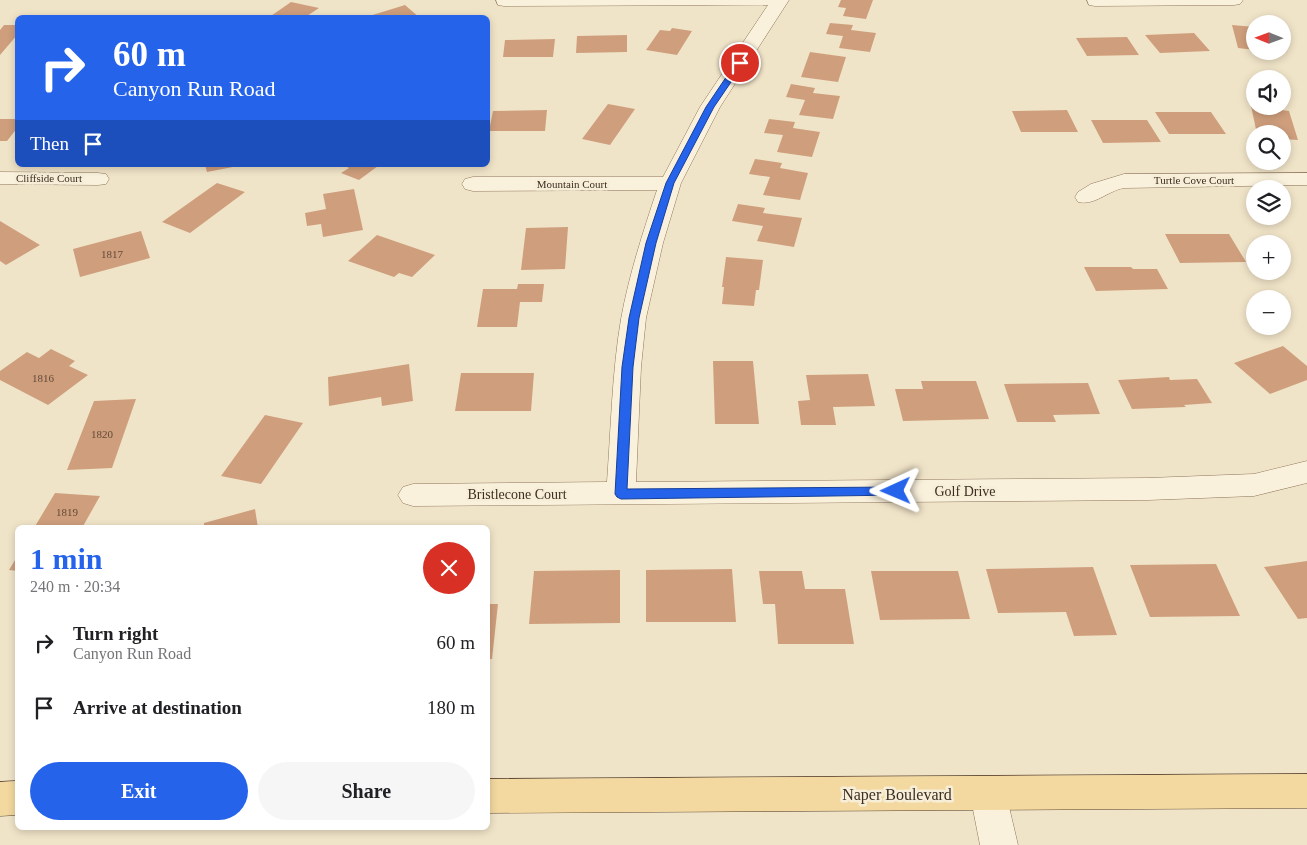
<!DOCTYPE html>
<html lang="en">
<head>
<meta charset="utf-8">
<style>
  body { margin:0; font-family:"Times New Roman",serif; background:#f6f6f6; color:#202124; height:100vh; display:flex; flex-direction:column; font-size:19px; white-space:nowrap }
  * { box-sizing:border-box; margin:0 }
  p { font-size:16px; color:#757577 }
  .icon { flex:none; width:28px; height:28px; fill:none; stroke:currentColor; stroke-width:2; stroke-linecap:round; stroke-linejoin:round }
  .map { position:relative; flex:1; overflow:hidden }
  .side { position:absolute; left:15px; top:525px; width:475px; height:305px; display:flex; flex-direction:column; background:#fff; border-radius:8px; box-shadow:0 2px 8px #0003 }
  .side>* { flex:none }
  .hud { position:absolute; left:15px; top:15px; width:475px; height:152px; border-radius:8px; box-shadow:0 2px 8px #0003; background:#2563eb; color:#fff; overflow:hidden }
  .needle { width:32px; rotate:271deg }
  .fabs { position:absolute; left:1246px; top:15px; display:grid; gap:10px }
  .fabs a { display:grid; place-items:center; width:45px; height:45px; border-radius:50%; background:#fff; box-shadow:0 2px 8px #0003; font-size:25px }
  .pin { position:absolute; display:grid; place-items:center; width:42px; height:42px; color:#fff; margin:-21px; border:2px solid #fff; border-radius:50%; box-shadow:0 1px 5px #0007 }
  .me { position:absolute; width:55px; margin:-28px; rotate:269deg; stroke-linejoin:round; filter:drop-shadow(0 0 4px #0008) }
  .turn { display:flex; align-items:center; gap:18px; height:105px; padding:0 15px; font-size:22px }
  .turn .icon { width:65px; height:65px; stroke-width:2.5 }
  .turn b { display:block; font-size:35px; line-height:42px }
  .then { display:flex; align-items:center; height:48px; padding:0 15px; background:#0003; gap:10px; font-size:19px }
  .round { display:grid; place-items:center; flex:none; width:52px; height:52px; border-radius:26px; background:#f6f6f6 }
  .headline { display:flex; align-items:center; justify-content:space-between; height:85px; padding:0 15px }
  h1 { font-size:30px; font-weight:600; line-height:38px; color:#2563eb }
  .primary-button { display:flex; gap:10px; margin-top:auto; padding:10px 15px }
  .primary-button a { flex:1; height:58px; border-radius:30px; background:#2563eb; color:#fff; font-size:20px; font-weight:600; line-height:58px; text-align:center }
  .primary-button a+a { background:#f6f6f6; color:#202124 }
  ul { padding:0; list-style:none }
  li { display:flex; align-items:center; gap:15px; height:65px; padding:0 15px }
  li div { flex:1 }
  li b { display:block; font-size:19px }
  li em { font-style:normal }
  .map>svg:first-child { display:block }
</style>
</head>
<body>
<div class="map">
<svg width="1307" height="845" viewBox="0 0 1307 845">
  <rect width="100%" height="100%" fill="#f0e4c8"/>
  <path fill="#cf9f7d" d="M841 0H873L866 19 843 16 846 8 838 7Z
    M291 2 319 8 307 16 310 18H268Z
    M405 5 420 18H366V17Z
    M830 23 853 25 851 30 876 33 870 52 839 48 843 36 826 34Z
    M4 25H18V34L0 55V30Z
    M1232 25 1255 27V50L1238 48Z
    M672 28 692 31 677 55 646 50 660 30 670 31Z
    M1194 33 1210 51 1160 53 1145 35Z
    M627 35V52L576 53 577 36Z
    M1127 37 1139 55 1087 56 1076 38Z
    M555 39 553 57H503L505 40Z
    M810 52 846 57 838 82 801 77Z
    M791 84 815 88 813 93 840 96 833 119 799 115 805 100 786 97Z
    M608 104 635 109 610 145 582 139Z
    M1251 106 1289 111 1298 140 1282 139V134H1257Z
    M547 110 545 131H489L493 111Z
    M1067 110 1078 132H1021L1012 111Z
    M1155 112H1211L1226 134H1169Z
    M0 119H18V127L7 141H0Z
    M769 119 795 122 793 128 820 132 812 157 777 152 783 135 764 133Z
    M1091 120H1147L1161 142 1103 143Z
    M755 159 782 163 780 168 808 173 800 200 763 195 770 177 749 174Z
    M205 165H238V166L207 172Z
    M343 165H376L378 166 359 180 341 173 349 168Z
    M217 183 245 192 190 233 162 222Z
    M354 189 363 230 323 237 321 224 307 226 305 213 326 209 323 194Z
    M738 204 765 208 763 213 802 218 794 247 757 241 763 226 732 221Z
    M0 221 40 245 6 265 0 261Z
    M568 227 565 269 521 270 526 228Z
    M141 231 150 258 80 277 73 249Z
    M1165 234H1229L1246 262 1180 263Z
    M377 235 435 255 412 277 399 273 394 277 348 261Z
    M726 257 763 260 759 290H756L754 306 722 304 724 287H722Z
    M1084 267H1131L1133 269H1157L1168 289 1096 291Z
    M518 284H544L542 302H520L517 327H477L483 289H517Z
    M1283 346 1307 366V380L1270 394 1234 363Z
    M51 349 75 361 69 366 88 375 48 405 0 380V371L27 352 39 358Z
    M713 361H753L759 424H715Z
    M409 364 413 401 382 406 381 397 329 406 328 377Z
    M461 373H534L531 411H455Z
    M868 374 875 406 833 407 836 425H801L798 401 810 400 806 375Z
    M1169 377 1170 380 1197 379 1212 403 1184 405 1186 407 1132 409 1118 380Z
    M921 381H976L989 419 903 421 895 389H923Z
    M1088 383 1100 414 1053 415 1056 422H1017L1004 384Z
    M136 399 112 468 67 470 94 401Z
    M265 415 303 423 261 484 221 476Z
    M55 493 100 496 82 528H34Z
    M255 509 258 528H204V523Z
    M18 555V571L9 570Z
    M1307 561V618L1298 619 1264 567Z
    M1216 564 1240 616 1150 617 1130 565Z
    M1093 567 1117 635 1074 636 1066 612 998 613 986 569Z
    M732 569 736 622H646V570Z
    M620 570V623L529 624 534 571Z
    M759 571H802L805 589H845L854 644H778L775 604H763Z
    M871 571H958L970 619 880 620Z
    M488 604H498L492 659H488Z"/>
  <g fill="none" stroke-linecap="round" stroke-linejoin="round">
    <defs>
      <path id="minor" d="M496 0H789L720 107 681 183 663 243 646 318 641 367 636 482 1148 478 1254 474 1307 461V483L1254 496 1148 500 413 506 403 503 398 495 403 487 413 484 607 482C611 428 612 372 621 319 629 275 643 232 657 190L473 191 465 189 462 184 465 179 473 177H663L700 107 768 5 504 6 498 5Z
        M1087 0H1243L1240 4 1234 5 1095 6 1089 5Z
        M0 172 98 173 106 174 109 179 106 184 98 185 0 184Z
        M1307 173V185L1124 188C1107 191 1095 206 1078 202L1075 197 1078 192 1091 184 1124 174Z
        M988 777 1001 782 1006 794 1018 845H980L970 794 975 782Z"/>
      <path id="major" d="M1307 774V808L488 813V779Z
        M18 781V815L0 816V782Z"/>
    </defs>
    <use href="#minor" stroke="#8d765c" stroke-width="1"/>
    <use href="#major" stroke="#5b4430" stroke-width="1"/>
    <use href="#minor" fill="#faf1dc" fill-rule="evenodd"/>
    <use href="#major" fill="#f3d9a0" fill-rule="evenodd"/>
  </g>
  <path fill="#2563eb" stroke="#184099" d="M737 61 744 63 714 107 674 183 656 243 639 318 633 367 627 489 896 487 901 488 903 491 901 495 621 499 617 497 615 494 622 367 629 318 646 243 666 183 706 107Z"/>
  <g text-anchor="middle" dominant-baseline="central" stroke-width="5" stroke-linejoin="round" paint-order="stroke">
    <g font-size="11" fill="#3d2e20" stroke="#f7eed8">
      <text x="49" y="178">Cliffside Court</text>
      <text x="1194" y="180">Turtle Cove Court</text>
      <text x="572" y="184">Mountain Court</text>
    </g>
    <g font-size="11" fill="#624a37">
      <text x="112" y="254">1817</text>
      <text x="43" y="378">1816</text>
      <text x="102" y="434">1820</text>
      <text x="67" y="512">1819</text>
    </g>
    <g font-size="14" fill="#3d2e20" stroke="#f7eed8">
      <text x="965" y="491">Golf Drive</text>
      <text x="517" y="494">Bristlecone Court</text>
    </g>
    <g font-size="16" fill="#3d2e20" stroke="#f7eed8">
      <text x="897" y="794">Naper Boulevard</text>
    </g>
  </g>
</svg>
<div class="fabs">
<a><svg class="needle" viewBox="-14 -14 28 28"><path d="M0-13l5 13h-10z" fill="#e53935"/><path d="M0 13l5-13h-10z" fill="#757577"/></svg></a>
<a><svg class="icon" aria-label="sound" viewBox="0 0 24 24"><path d="M4 9h4l5-4v14l-5-4H4zM17 9q2 3 0 6"/></svg></a>
<a><svg class="icon" aria-label="search" viewBox="0 0 24 24"><circle cx="10" cy="10" r="6"/><path d="M15 15l6 6"/></svg></a>
<a><svg class="icon" aria-label="layers" viewBox="0 0 24 24"><path d="M12 4l9 5-9 5-9-5zM3 14l9 5 9-5"/></svg></a>
<a>+</a>
<a>−</a>
</div>
<div class="pin" style="left:740px;top:63px;background:#d93025"><svg class="icon" aria-label="arrive" viewBox="0 0 24 24"><path d="M6 21V4h12l-3 4 3 4H6"/></svg></div>
<svg class="me" style="left:896px;top:491px" viewBox="-20 -20 40 40"><path d="M0-17L14 15 0 8-14 15z" fill="#2563eb" stroke="#fff" stroke-width="4"/></svg>
<div class="hud">
<div class="turn"><svg class="icon" aria-label="right" viewBox="0 0 24 24"><path d="M7 20v-9h11M14 6l5 5-5 5"/></svg><div><b>60 m</b>Canyon Run Road</div></div>
<div class="then">Then<svg class="icon" aria-label="arrive" viewBox="0 0 24 24"><path d="M6 21V4h12l-3 4 3 4H6"/></svg></div>
</div>
<section class="side">
<div class="headline"><div><h1>1 min</h1><p>240 m · 20:34</p></div><a class="round" style="background:#d93025;color:#fff"><svg class="icon" aria-label="close" viewBox="0 0 24 24"><path d="M6 6l12 12M18 6L6 18"/></svg></a></div>
<ul>
<li><svg class="icon" aria-label="right" viewBox="0 0 24 24"><path d="M7 20v-9h11M14 6l5 5-5 5"/></svg><div><b>Turn right</b><p>Canyon Run Road</p></div><em>60 m</em></li>
<li><svg class="icon" aria-label="arrive" viewBox="0 0 24 24"><path d="M6 21V4h12l-3 4 3 4H6"/></svg><div><b>Arrive at destination</b></div><em>180 m</em></li>
</ul>
<div class="primary-button"><a>Exit</a><a>Share</a></div>
</section>
</div>
</body>
</html>
